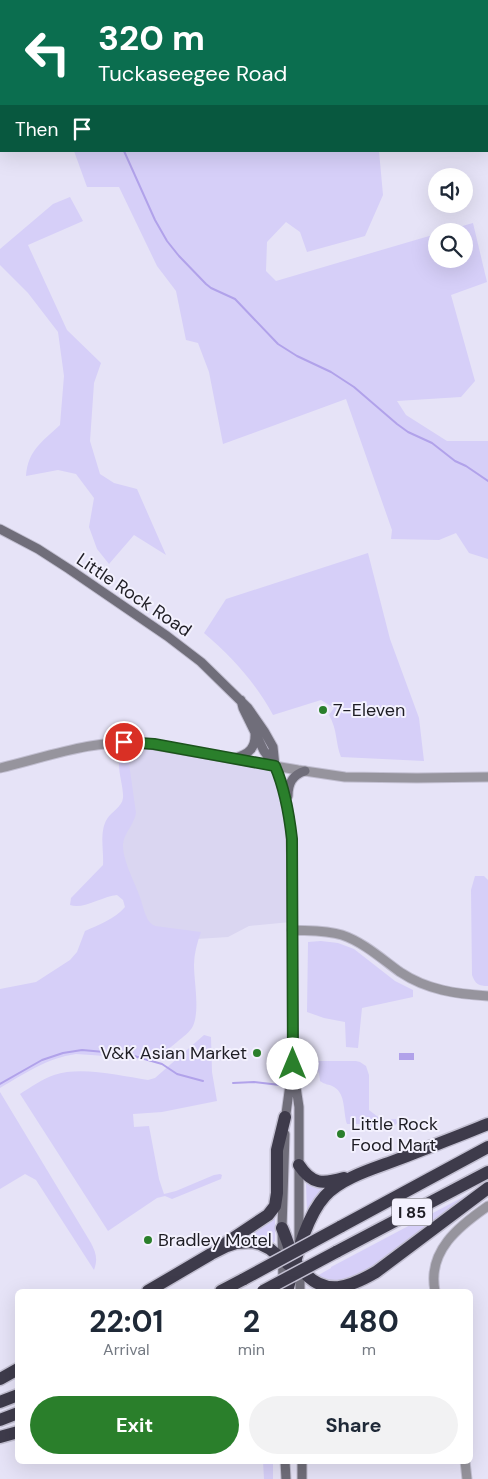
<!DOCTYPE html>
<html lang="en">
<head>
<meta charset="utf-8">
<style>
  body { margin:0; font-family:"DM Sans",sans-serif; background:#f2f2f3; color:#1f2937; height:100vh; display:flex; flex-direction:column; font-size:19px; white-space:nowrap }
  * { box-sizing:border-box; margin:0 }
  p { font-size:16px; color:#747a83 }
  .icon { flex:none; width:28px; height:28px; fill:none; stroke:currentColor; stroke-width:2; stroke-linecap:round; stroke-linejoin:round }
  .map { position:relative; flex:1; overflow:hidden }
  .drawer { position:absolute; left:15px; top:1289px; width:458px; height:175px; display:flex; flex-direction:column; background:#fff; border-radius:8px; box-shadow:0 5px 20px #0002 }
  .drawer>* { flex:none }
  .guide { position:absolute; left:0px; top:0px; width:489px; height:152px; box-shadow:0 5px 20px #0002; background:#0b6e4f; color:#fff; overflow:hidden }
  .fabs { position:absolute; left:428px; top:168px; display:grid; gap:10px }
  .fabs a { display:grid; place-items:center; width:45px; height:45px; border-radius:50%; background:#fff; box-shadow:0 5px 20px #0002; font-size:25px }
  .pin { position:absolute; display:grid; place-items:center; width:42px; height:42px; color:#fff; margin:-21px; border:2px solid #fff; border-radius:50%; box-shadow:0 1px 5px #0007 }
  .me { position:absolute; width:55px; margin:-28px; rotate:0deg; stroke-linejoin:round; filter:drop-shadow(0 0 4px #0008) }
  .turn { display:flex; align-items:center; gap:18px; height:105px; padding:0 15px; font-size:22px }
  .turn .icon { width:65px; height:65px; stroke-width:2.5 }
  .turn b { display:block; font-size:35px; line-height:42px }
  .then { display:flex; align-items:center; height:48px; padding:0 15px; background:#0003; gap:10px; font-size:19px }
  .eta { display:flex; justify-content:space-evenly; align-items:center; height:85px; text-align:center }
  .eta b { font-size:30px; font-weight:700; line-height:35px }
  .cta { display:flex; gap:10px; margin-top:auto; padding:10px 15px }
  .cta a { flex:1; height:58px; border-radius:30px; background:#2a7f2b; color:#fff; font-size:20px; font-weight:700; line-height:58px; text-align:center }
  .cta a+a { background:#f2f2f3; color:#1f2937 }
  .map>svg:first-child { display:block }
</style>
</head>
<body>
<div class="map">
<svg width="488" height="1479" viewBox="0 0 488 1479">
  <rect width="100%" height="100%" fill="#e6e3f7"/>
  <path fill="#dad6f1" d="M122 742 274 767 287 805 291 922 249 926 228 937 150 942 105 828 132 820Z"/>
  <path fill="#d6cff8" d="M74 151H379L383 195 365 236 307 252 300 232 286 222 267 242 266 271 276 281 436 234V259H464V231H445L473 223 487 282 451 295 475 381 461 397 397 401 406 415 447 441H488V559L469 553 456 533 439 540 391 539 392 530 346 399 223 444 209 372 198 343 186 340 176 291 157 266 119 187H87Z
    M70 197 83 221 28 245 67 330 101 363 94 383 90 441 100 474 114 483 137 489 166 555 134 535 109 564 97 549 89 527 94 498 76 474 58 470 26 476C28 450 42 442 60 425L64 376 58 332 28 293 0 265V249L53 204Z
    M368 553 390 639 419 718 424 761 341 757C335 742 338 731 329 715L334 708 321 700 273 715C256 683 231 656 204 633L226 599Z
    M122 752H125L128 756 136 813C134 825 124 833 123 844 122 858 133 879 138 892 142 901 143 910 147 918 149 922 151 924 155 926L201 932C197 943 194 954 194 965 194 982 200 1010 193 1026 190 1032 183 1037 177 1042 146 1069 127 1057 91 1055 86 1055 81 1054 76 1054 47 1058 24 1074 0 1088V989L36 982 70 960 77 952 85 931C98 925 115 919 125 907L123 900 117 895C103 896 83 910 70 905L71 898 103 865C104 851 99 832 107 819 111 812 122 807 123 798 124 785 114 762 122 752Z
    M475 876H484L488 880V986C479 986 475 984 472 975L471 890Z
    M321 941 338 943 354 949 395 981 413 990V997L362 1008 358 1048 346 1047 345 1022 324 1018 307 1012 308 942Z
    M204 1035 211 1037 212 1072 217 1101 162 1112 133 1114 134 1127 149 1126 159 1179 164 1194 176 1191 214 1175 220 1174 222 1175 221 1179 172 1199 165 1196 157 1198 108 1231 20 1094C31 1087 42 1079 54 1075 82 1066 120 1076 148 1080L155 1078Z
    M314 1061H356L360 1062 366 1066 369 1075V1110L382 1120 396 1119 397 1123C390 1132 376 1130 366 1128V1124H347C343 1112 346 1094 334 1087 329 1084 325 1085 320 1081L319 1073 312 1064Z
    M0 1092 91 1243C96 1253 98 1259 94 1270L36 1180 25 1174 0 1189Z
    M306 1183 312 1186 328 1187 307 1213Z
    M482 1187 366 1272 337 1283 315 1277 331 1268V1267Z
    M273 1217 275 1219V1241L273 1243 261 1238 249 1236 248 1234Z
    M263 1461H273V1479H264Z"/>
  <path fill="#b1a2ea" d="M399 1053H414V1060H399Z"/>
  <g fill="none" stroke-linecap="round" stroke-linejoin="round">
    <path stroke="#b1a2ea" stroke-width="2" d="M20 0V1
      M124 151 155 220 167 241 179 256 206 284 211 288 235 299 278 344 297 356 331 372 354 387 397 424 408 432 432 443 455 461 466 466 488 481
      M233 1083 254 1082 280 1085
      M0 1084 42 1060 63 1053 82 1050 127 1054 162 1064 177 1074 203 1081"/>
    <defs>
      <path id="tertiary" d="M0 768C47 757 94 739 143 743L298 770 345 777 417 778 488 777
        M292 930C308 931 326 930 342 935 363 942 382 959 400 972 427 990 456 994 488 996
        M435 1291C427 1251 459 1226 488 1206
        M465 1461 467 1479"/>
      <path id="secondary" d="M0 529 38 549 69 569 167 636 201 662 248 708 264 731 273 747 275 766
        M241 700 243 708 264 751 275 766 279 775 287 804 290 825 292 865 293 1067 299 1107V1241
        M235 758C249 754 256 748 255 733
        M288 796C288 784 292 775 305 771
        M285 1121 291 1077
        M300 1266V1291
        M283 1284 282 1228 285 1134
        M285 1461 286 1479
        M302 1461V1479"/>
      <path id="motorway" d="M299 1165C312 1185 323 1184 344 1178
        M340 1227 488 1147
        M282 1228C287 1239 290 1251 295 1261 297 1264 300 1268 302 1270 325 1298 350 1287 376 1272L488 1188
        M226 1243 268 1215 275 1206 277 1193V1150L285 1117
        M336 1252 488 1172
        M148 1291 211 1254 227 1246 236 1243 252 1242 260 1244 270 1249 289 1265
        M221 1291 244 1279
        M287 1291C295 1263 305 1218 325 1196 342 1177 376 1168 399 1159 429 1147 459 1136 488 1124
        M0 1379 18 1369
        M0 1402 18 1395
        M0 1420 18 1413
        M0 1437 18 1432"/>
    </defs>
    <use href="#tertiary" stroke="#c2bfd1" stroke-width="11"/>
    <use href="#secondary" stroke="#c2bfd1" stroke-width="11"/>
    <use href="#motorway" stroke="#c2bfd1" stroke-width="15"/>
    <use href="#tertiary" stroke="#96949d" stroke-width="9"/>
    <use href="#secondary" stroke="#706e7a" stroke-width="9"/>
    <use href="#motorway" stroke="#3e3b4b" stroke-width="12"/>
    <defs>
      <path id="motorway-bridge" d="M244 1279 340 1227
        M263 1291 336 1252"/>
    </defs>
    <use href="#motorway-bridge" stroke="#c2bfd1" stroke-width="15" stroke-linecap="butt"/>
    <use href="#motorway-bridge" stroke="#3e3b4b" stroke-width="12"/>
  </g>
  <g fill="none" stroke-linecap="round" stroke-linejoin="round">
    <defs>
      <path id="route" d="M124 742 154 744 275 766C285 789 289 813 292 839L293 1064"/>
    </defs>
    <use href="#route" stroke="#1b531c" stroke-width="12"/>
    <use href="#route" stroke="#2a7f2b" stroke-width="9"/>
  </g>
  <g fill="#2a7f2b" stroke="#f3f1fe" stroke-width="2">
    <circle cx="323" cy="710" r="5"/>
    <circle cx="257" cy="1053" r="5"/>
    <circle cx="341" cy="1134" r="5"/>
    <circle cx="148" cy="1240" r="5"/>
  </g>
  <g text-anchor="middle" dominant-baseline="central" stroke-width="4" stroke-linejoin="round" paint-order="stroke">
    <rect fill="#f3f1fe" stroke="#5e5d65" stroke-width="1" x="392" y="1198.5" width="40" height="27" rx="4"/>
    <g font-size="16" font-weight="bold" fill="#1e1d24">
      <text x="412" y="1212">I 85</text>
    </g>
    <g font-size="18" fill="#1e1d24" stroke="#f3f1fe">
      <text transform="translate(134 595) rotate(34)">Little Rock Road</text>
    </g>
    <g font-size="18" fill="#1e1d24" stroke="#f3f1fe" text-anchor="start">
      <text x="333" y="710">7-Eleven</text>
      <text x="247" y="1053" text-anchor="end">V&amp;K Asian Market</text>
      <text x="351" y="1124">Little Rock<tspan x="351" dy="21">Food Mart</tspan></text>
      <text x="158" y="1240">Bradley Motel</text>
    </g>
  </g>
</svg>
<div class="fabs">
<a><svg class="icon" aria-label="sound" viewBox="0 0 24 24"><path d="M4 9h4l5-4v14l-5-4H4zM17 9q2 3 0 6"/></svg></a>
<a><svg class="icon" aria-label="search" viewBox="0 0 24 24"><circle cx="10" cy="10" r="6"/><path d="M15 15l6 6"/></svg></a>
</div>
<div class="pin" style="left:124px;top:742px;background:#d93025"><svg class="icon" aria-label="arrive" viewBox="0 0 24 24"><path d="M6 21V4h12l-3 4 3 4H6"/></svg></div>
<svg class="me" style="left:293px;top:1064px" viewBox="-20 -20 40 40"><circle r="19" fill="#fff"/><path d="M0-13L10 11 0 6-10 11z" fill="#2a7f2b"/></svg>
<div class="guide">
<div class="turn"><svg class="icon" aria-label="left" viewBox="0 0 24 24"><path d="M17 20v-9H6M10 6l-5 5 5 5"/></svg><div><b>320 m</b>Tuckaseegee Road</div></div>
<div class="then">Then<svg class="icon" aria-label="arrive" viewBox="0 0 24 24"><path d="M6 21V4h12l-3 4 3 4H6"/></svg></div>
</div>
<section class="drawer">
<div class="eta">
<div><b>22:01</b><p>Arrival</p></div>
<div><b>2</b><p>min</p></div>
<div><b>480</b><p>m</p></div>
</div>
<div class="cta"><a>Exit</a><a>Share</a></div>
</section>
</div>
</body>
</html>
